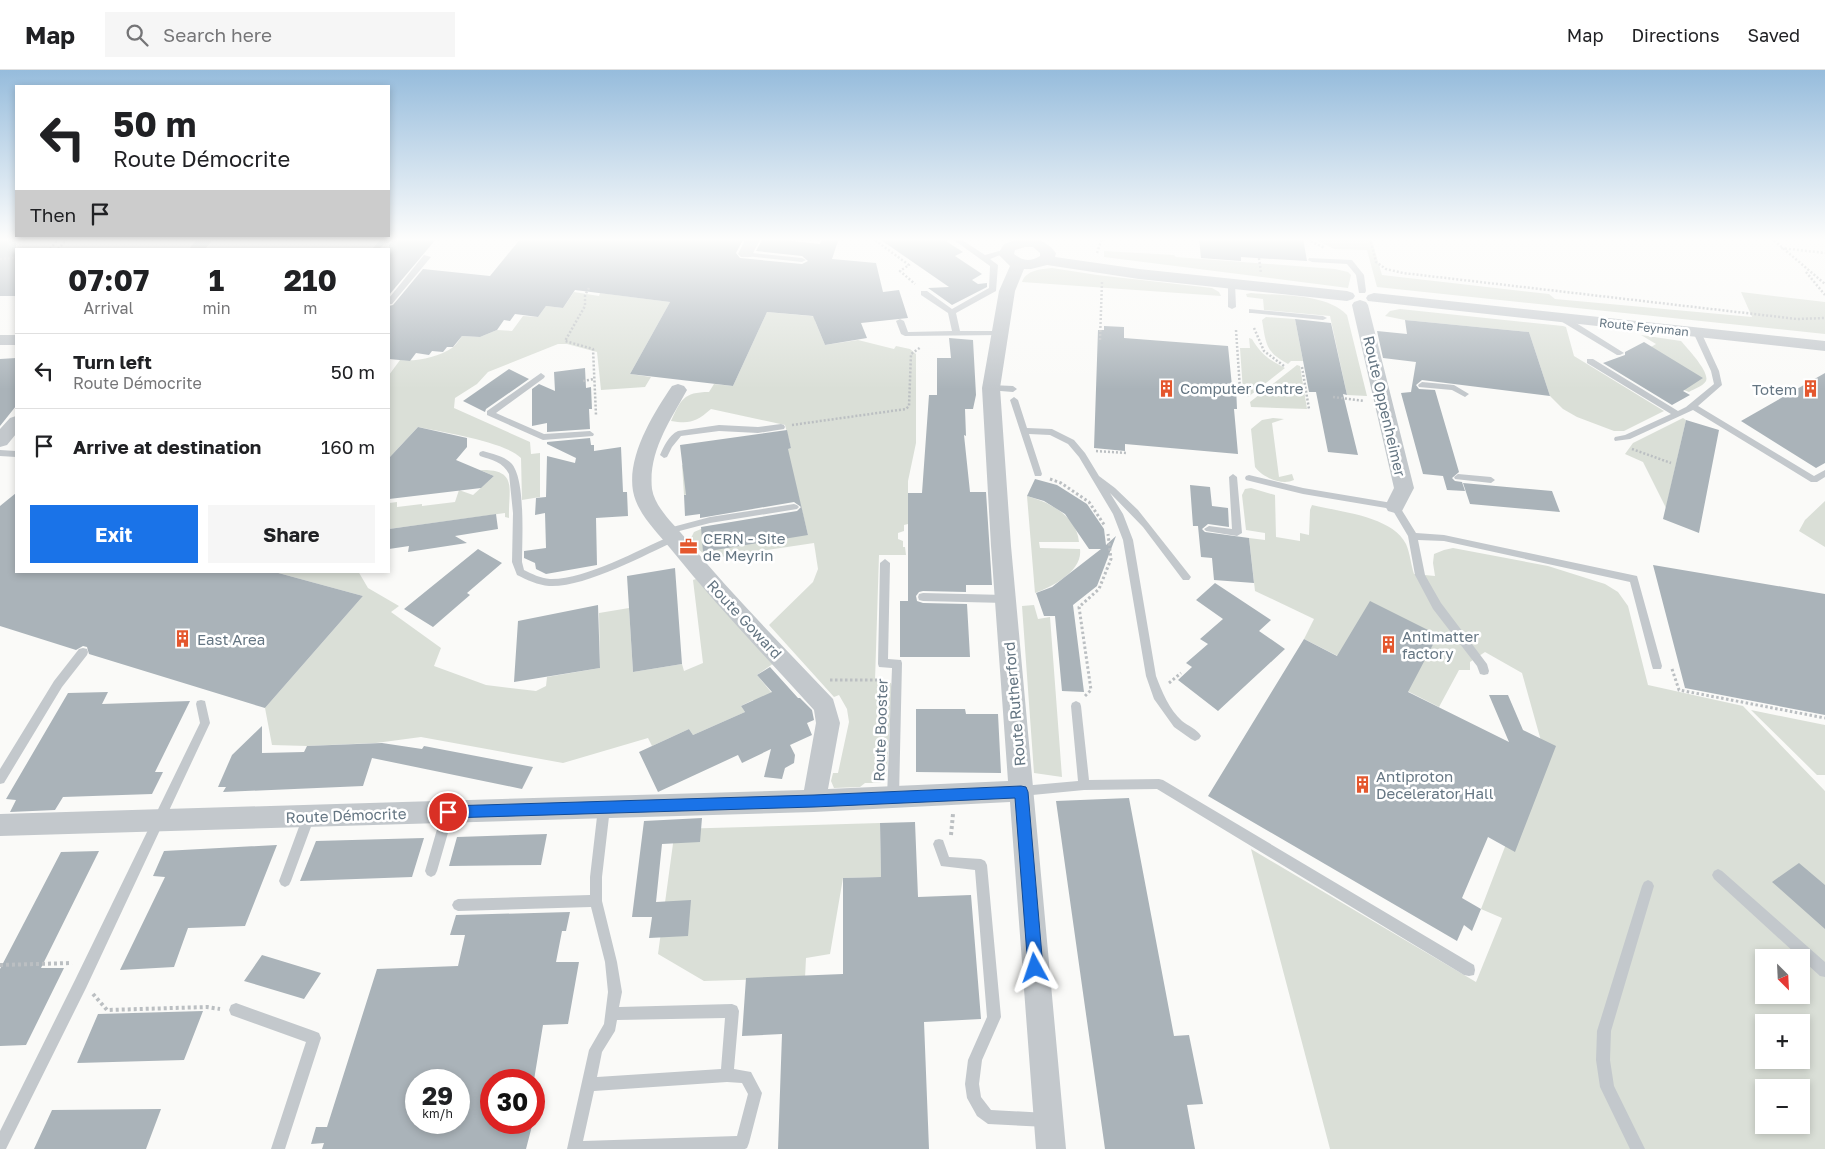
<!DOCTYPE html>
<html lang="en">
<head>
<meta charset="utf-8">
<style>
  body { margin:0; font-family:"Golos Text",sans-serif; background:#f6f6f6; color:#202124; height:100vh; display:flex; flex-direction:column; font-size:19px; white-space:nowrap }
  * { box-sizing:border-box; margin:0 }
  p { font-size:16px; color:#757577 }
  .icon { flex:none; width:28px; height:28px; fill:none; stroke:currentColor; stroke-width:2; stroke-linecap:round; stroke-linejoin:round }
  .map { position:relative; flex:1; overflow:hidden }
  .panel { position:absolute; left:15px; top:178px; width:375px; height:325px; display:flex; flex-direction:column; background:#fff; border-radius:0px; box-shadow:0 2px 8px #0003 }
  .panel>* { flex:none }
  .guide { position:absolute; left:15px; top:15px; width:375px; height:152px; border-radius:0px; box-shadow:0 2px 8px #0003; background:#fff; color:#202124; overflow:hidden }
  .needle { width:32px; rotate:156deg }
  .controls { position:absolute; left:1755px; top:879px; display:grid; gap:10px }
  .controls a { display:grid; place-items:center; width:55px; height:55px; border-radius:0px; background:#fff; box-shadow:0 2px 8px #0003; font-size:25px }
  .speed { position:absolute; left:405px; top:999px; display:flex; gap:10px; font-size:25px; font-weight:700; text-align:center }
  .speed>* { display:grid; place-content:center; width:65px; height:65px; border-radius:50%; background:#fff; box-shadow:0 2px 8px #0003; line-height:1 }
  .speed small { font-size:12px; font-weight:400 }
  .speed .limit { border:8px solid #d22; background:#fff; color:#111 }
  .pin { position:absolute; display:grid; place-items:center; width:42px; height:42px; color:#fff; margin:-21px; border:2px solid #fff; border-radius:50%; box-shadow:0 1px 5px #0007 }
  .me { position:absolute; width:55px; margin:-28px; rotate:355deg; stroke-linejoin:round; filter:drop-shadow(0 0 4px #0008) }
  .turn { display:flex; align-items:center; gap:18px; height:105px; padding:0 15px; font-size:22px }
  .turn .icon { width:65px; height:65px; stroke-width:2.5 }
  .turn b { display:block; font-size:35px; line-height:42px }
  .then { display:flex; align-items:center; height:48px; padding:0 15px; background:#0003; gap:10px; font-size:19px }
  .eta { display:flex; justify-content:space-evenly; align-items:center; height:85px; text-align:center }
  .eta b { font-size:30px; font-weight:700; line-height:35px }
  .action { display:flex; gap:10px; margin-top:auto; padding:10px 15px }
  .action a { flex:1; height:58px; border-radius:0px; background:#1a73e8; color:#fff; font-size:20px; font-weight:700; line-height:58px; text-align:center }
  .action a+a { background:#f6f6f6; color:#202124 }
  ul { padding:0; list-style:none }
  li { display:flex; align-items:center; gap:15px; height:75px; padding:0 15px; border-top:1px solid #e0e0e0 }
  li div { flex:1 }
  li b { display:block; font-size:19px }
  li em { font-style:normal }
  header { display:flex; align-items:center; gap:30px; box-sizing:border-box; height:70px; padding:0 25px; background:#fff; border-bottom:1px solid #e0e0e0 }
  header strong { font-size:24px }
  nav { display:flex; gap:28px; margin-inline-start:auto; font-size:18px }
  .search { width:350px; height:45px; background:#f6f6f6; display:flex; align-items:center; gap:12px; box-sizing:border-box; padding:0 18px; border-radius:0px; color:#757577; font-size:19px }
  .map>svg:first-child { display:block }
</style>
</head>
<body>
<header>
<strong>Map</strong>
<div class="search"><svg class="icon" aria-label="search" viewBox="0 0 24 24"><circle cx="10" cy="10" r="6"/><path d="M15 15l6 6"/></svg>Search here</div>
<nav><a>Map</a><a>Directions</a><a>Saved</a></nav>
</header>
<div class="map">
<svg width="1825" height="1079" viewBox="0 0 1825 1079">
  <rect width="100%" height="100%" fill="#fafaf8"/>
  <path fill="#dadfd7" fill-rule="evenodd" d="M1312 168H1371L1382 205 1549 224 1555 229 1752 247 1741 222 1825 232V264L1377 217 1367 180 1334 179Z
    M1104 181 1174 185 1176 187 1335 199 1348 202 1351 205 1348 218 1104 187Z
    M1052 198 1097 205 1212 218 1219 222 1221 226 1022 212C1026 200 1041 199 1052 198Z
    M574 222 599 226 600 223 670 232 630 304 651 307 645 317 601 320 597 282 567 274H558L488 302 477 314 455 328 454 338 530 372 531 384 540 383V427L522 430 521 388C506 372 442 362 418 357L389 388V305L400 290C417 292 438 287 452 278 456 275 459 270 462 266L480 267 497 260 512 261 523 246 538 247 546 236 563 238Z
    M1251 223C1280 226 1326 223 1347 245L1367 326 1347 325 1330 246 1264 240 1263 229 1247 227 1246 224Z
    M1400 239 1563 256 1566 257 1574 286 1664 341 1624 361H1614L1577 347 1563 339 1550 326 1529 262 1405 250 1385 246 1390 241Z
    M767 242 821 247 815 251 825 275 858 270 894 279 896 276 910 279 916 284V373L908 411V454L904 455V461L898 463V469L903 471V477H905L906 485H879L875 611 891 613 892 617 887 703 885 710 880 713H865L860 717 834 718 831 711 833 703H838L849 652 847 639 839 625 834 627 769 555 813 512 818 499 814 473 708 489 690 470 694 462 701 459 808 465 794 408 684 425 682 395 791 378 785 355 711 339C696 352 690 354 671 351 681 330 683 322 709 322L714 314 733 316Z
    M1266 247 1295 249 1303 291H1291L1288 294C1265 282 1266 273 1262 250Z
    M1641 265 1681 271C1687 278 1710 302 1706 311 1703 316 1694 319 1689 322L1684 320 1651 277 1656 274Z
    M1249 268 1252 269C1261 284 1269 290 1285 298L1248 327 1243 321 1240 278H1250Z
    M1297 295 1300 296 1307 339 1251 337 1250 332Z
    M1273 348 1284 349 1272 353 1279 407 1292 404 1294 410C1282 416 1262 407 1255 397L1251 359 1262 350Z
    M1683 348 1686 350 1666 438 1643 392 1625 384 1633 373Z
    M480 400C519 399 508 419 509 448L505 447V443L389 459V433L397 432V437L422 434V436L455 432 459 420 473 425 494 406Z
    M1251 418 1275 425 1276 467 1300 471V463L1309 465 1310 440 1312 435C1340 442 1392 446 1406 474 1410 483 1411 495 1414 504L1435 506 1433 493 1434 484 1444 480 1453 478 1548 496 1605 514 1618 522 1628 536 1648 615 1743 636 1825 721V1079H1330L1251 779 1476 912 1502 848 1481 839 1543 678 1522 603 1485 582 1470 592V600H1459L1439 637 1304 569 1314 549 1255 521 1249 468 1265 470V463L1246 460 1242 425 1245 419ZM1764 888H1801V925H1764ZM1764 952H1801V990H1764ZM1764 1018H1801V1055H1764Z
    M1027 426C1049 432 1077 446 1079 472H1039L1040 478 1080 479C1083 501 1052 517 1035 523Z
    M1825 431V477L1799 461 1805 450Z
    M271 501H358L368 518 399 536 391 542 441 578 434 596 486 615 536 621 546 616 547 607 600 598 599 543 629 538 633 602 682 594 684 601 703 593 693 510 696 509 774 593 757 605 775 627 757 637 753 630 741 636 745 642 693 665 689 659 652 676 648 668 563 693 421 667 376 673 307 676 272 675 265 638 363 526Z
    M1034 535 1038 549 1050 547 1062 707 1034 703 1022 536Z
    M1751 640 1825 655V705H1817Z
    M880 753 881 807 843 808 830 884 806 888 805 908 704 911 658 884 675 759Z"/>
  <path fill="#aab3b9" fill-rule="evenodd" d="M0 168H16V226H0Z
    M395 168H437L389 225V175Z
    M521 168H744L736 183 740 188 802 194 808 191 802 186 756 181 763 168 820 174 822 168H839L832 189 876 193 883 222 899 220 908 248 861 253 867 268 825 275 813 246 767 242 733 316 630 304 670 232 575 220 563 238 546 236 538 247 515 244 510 251 504 250 497 260 480 267 462 266 453 277H447L443 282 432 281 429 285 416 283 410 291 389 289V236L393 235 423 199 490 206Z
    M878 168H941L963 182 955 186 982 204 972 210 978 214 987 213V217L952 235 928 218 949 217Z
    M1199 168H1303L1307 191 1241 187V191L1201 188Z
    M1295 249 1331 253 1347 325 1343 324 1358 385 1328 382 1316 322H1309Z
    M1405 250 1529 262 1550 326 1422 310 1416 315 1419 319 1435 320 1459 402 1452 408 1455 411 1462 412 1465 421 1447 420 1443 406 1423 404 1401 323 1411 322 1416 292 1383 288 1377 261 1407 264Z
    M1104 256 1124 257V268L1228 276 1232 316H1236L1237 339H1234L1238 384 1125 374V381L1094 378 1098 260H1104Z
    M949 268 973 270 976 325 973 339H965L966 366 964 365 970 422H986L992 515H966V522L923 521 919 522 916 526 917 531 923 533 967 534 970 587H900V531H908V423H922L929 325H937V288H951Z
    M1644 272 1703 308 1683 321 1690 325 1672 335 1603 293 1625 285V282Z
    M16 288V336L0 356V289Z
    M585 298 586 318 591 317 592 339H589L590 359 547 362V353L532 356V319L539 314 555 321 554 302Z
    M509 299 529 309 486 339 485 342 463 331Z
    M1825 303V393L1816 398 1741 351Z
    M1686 350 1719 360 1699 463 1663 449Z
    M418 357 467 368V377L456 390 494 406 481 418 389 429V388Z
    M787 360 791 378 788 379 808 465 703 482 701 457 797 441 801 437 794 432 700 448V444L685 446 684 425H686L680 375Z
    M590 368 591 375H594V381L621 377 623 422H627L628 446 596 448 597 495 546 504 536 499 535 493 524 488V481L546 478 545 443 535 445 536 428 546 427 547 386 575 393 576 388 547 374V372Z
    M1035 409 1057 415 1087 434 1104 459 1106 475 1116 466 1097 516 1073 535 1084 622 1062 621 1055 546H1044L1036 523 1052 517 1101 479H1089L1065 444 1044 431 1027 426Z
    M1463 413 1552 421 1560 442 1470 434Z
    M1190 415 1210 417 1212 436 1228 438 1229 457 1208 454 1202 459 1205 462 1249 468 1254 513 1214 510 1212 488 1201 487 1198 456H1193Z
    M16 423V501H271L363 526 265 638 89 584 87 577 83 576 76 580 0 556V436Z
    M496 444 498 459 455 466 467 473 408 482 409 476 389 479V459Z
    M478 479 502 493 467 523 470 525 433 557 404 539Z
    M1653 495 1825 524V645L1685 618Z
    M675 498 682 594 633 602 627 506Z
    M1215 513 1271 550 1259 561 1285 579 1218 641 1178 610 1192 597 1186 593 1208 574 1200 569 1223 549 1196 530Z
    M1370 531 1438 565 1408 622 1509 672 1489 625H1508L1523 660 1556 676 1515 782 1488 767 1462 828 1481 839 1472 861 1464 855 1457 871 1208 726 1304 569 1337 586Z
    M598 535 600 598 514 612 518 551Z
    M770 597 798 628H800L812 640 814 650 807 653 812 665 790 675 795 685 794 693 785 698 782 709 764 707 771 679 742 693 738 685 658 722 639 682 689 659 693 665 745 642 741 636 772 622 757 605Z
    M108 622 102 634 190 631 155 702H163L152 724 63 727 55 740 10 742 16 730 6 729 68 623Z
    M916 639H965L966 644H998L1001 703 916 702Z
    M262 656V683L304 682 307 676 382 673 422 679 424 676 533 697 522 719 372 688 363 716 223 722 226 717H218L232 685Z
    M1129 728 1174 966 1189 965 1203 1034 1187 1035 1195 1079H1105L1056 731Z
    M702 748 700 772 662 774 656 832 691 830 688 866 649 868 652 847H632L644 751Z
    M915 752 918 827 971 825 981 949 924 952 929 1079H778L782 964 742 966 746 908 843 904V808L881 807 880 753Z
    M547 764 541 795 449 796 457 767Z
    M424 768 412 807 300 811 316 771Z
    M277 775 245 856 188 858 174 897 120 900 165 807 153 806 164 781Z
    M99 781 41 898H64L26 975 0 976V899L61 782Z
    M1799 793 1825 815V859L1772 812Z
    M570 842 566 861H562L556 892H579L568 954 543 955 534 1010H491V1052H533L526 1079H322L324 1073 311 1074 316 1057H327L377 899 458 896 465 865H450L456 845ZM416 1010H459V1052H416Z
    M262 885 321 903 304 929 244 911Z
    M203 941 184 990 77 993 98 944Z
    M161 1039 146 1079H34L52 1040Z"/>
  <g fill="none" stroke-linecap="round" stroke-linejoin="round">
    <path stroke="#bbbfc2" stroke-width="2.5" stroke-dasharray="2 2" stroke-linecap="butt" d="M872 168 909 195 900 201 915 214
      M1309 168 1310 171 1325 178
      M1370 168 1376 192 1386 199 1403 203 1797 249 1825 248
      M1771 168 1825 214
      M1781 178 1825 183
      M50 179 59 168
      M58 179 68 168
      M1097 183 1102 168
      M1259 188 1261 203
      M0 189 16 188
      M1806 202 1825 225
      M589 218 585 225V236L565 271 593 279 596 345
      M1254 258 1264 281 1284 296
      M1236 260 1240 319
      M1100 270 1102 212
      M1302 297 1309 339
      M583 311 594 309
      M1333 327 1364 331
      M792 355 906 339 909 336 911 284 921 277
      M1632 379 1671 393
      M1096 381 1127 383"/>
    <path stroke="#bbbfc2" stroke-width="3" stroke-dasharray="2.5 2.5" stroke-linecap="butt" d="M1050 409 1061 413 1089 432 1105 456
      M1672 599 1679 620 1825 648
      M830 610H883
      M1169 613 1181 603
      M1085 626 1091 620 1079 537 1099 519 1111 489 1108 464"/>
    <path stroke="#bbbfc2" stroke-width="4" stroke-dasharray="3 3" stroke-linecap="butt" d="M951 765 953 744
      M0 895 72 893
      M93 924 107 940 207 937 220 939"/>
    <path fill="#c3c8cc" fill-rule="evenodd" d="M382 168 389 169 379 179H372Z
      M951 168H959L985 185 1006 179 1010 181 990 189 998 195 996 221 956 243 960 261H1003V265L905 266 901 264 896 251 900 249 904 251 908 262 952 261 948 243 921 225V221H927L952 239 989 218 990 196Z
      M743 182 802 188 806 190 802 192 746 186 742 184Z
      M424 185 431 187 392 234H389V228Z
      M1309 188 1352 190 1364 205 1366 221 1365 223H1359L1356 205 1347 194 1312 192 1308 190Z
      M1228 211H1231L1235 213 1236 237 1232 239 1228 237Z
      M1249 239 1323 246 1327 248 1323 250 1252 243H1249Z
      M1559 246H1565L1624 283 1620 285H1617L1559 250Z
      M1694 260H1700L1701 262 1719 301 1722 315 1698 336 1814 406 1825 400V407L1817 412H1811L1693 340 1630 369 1615 371 1614 369 1615 367 1625 365 1671 344 1587 293V289H1593L1678 341 1686 337 1714 314 1711 301 1693 262Z
      M541 303 545 306 544 308 496 343 544 364 590 361 594 364 593 366 543 370 487 345V341Z
      M1422 312 1454 315 1469 324 1465 327 1452 320 1419 317 1418 315Z
      M991 315 1013 316 1017 319 1013 322 988 320V316Z
      M1014 327 1018 330 1027 358 1052 359 1074 370 1085 383 1099 406 1115 418 1138 440 1191 507 1189 510H1183L1143 457 1110 423 1123 444 1133 470 1156 606C1162 622 1169 639 1182 651 1188 656 1197 659 1201 666L1199 669 1195 671 1191 669 1174 657 1154 629 1146 606 1123 470 1113 444 1079 387 1068 374 1050 365 1029 364 1042 404 1041 406H1035L1010 330Z
      M781 354 784 355 785 357 784 359 758 363 719 361 681 366 672 377 667 387 664 388 660 385C664 376 669 365 678 361L719 355 758 357Z
      M0 380 16 381V387L0 386Z
      M483 381C492 384 504 386 511 393 526 408 522 470 522 492L524 500C532 504 540 508 550 509 585 510 638 480 671 466L674 465 679 468 677 470C645 485 584 518 549 516 538 515 527 510 517 505L512 492 513 443 509 404C503 392 492 390 480 386L479 384 480 382Z
      M1233 404 1237 407 1242 463 1237 466 1206 461 1204 459 1209 456 1232 459 1229 407Z
      M1458 404 1491 407 1495 410 1491 413 1455 409 1454 407Z
      M1249 405 1303 418 1398 434 1416 463 1444 465 1637 506 1662 596 1661 599H1653L1652 596 1630 512 1444 471 1418 470 1425 505 1441 533 1487 594 1489 601 1488 604 1484 605 1480 604 1477 596 1433 539 1415 505 1408 466 1392 439 1303 424 1246 410 1245 408 1246 406Z
      M794 434 797 435 799 437 797 439 710 453 668 464 663 461 665 459 710 447Z
      M885 489 890 493 888 589 901 590 902 593 899 727 897 731 893 732 889 731 887 727 892 598 879 597 878 594 880 493Z
      M923 523 1005 525 1009 526 1010 529 1009 532 1005 533 923 531 919 530 918 527 919 524Z
      M83 578 87 579 88 582 87 585 62 617 4 713 0 714V699L54 611 79 579Z
      M201 630 205 631 210 653 86 918 6 1079H0V1061L76 908 200 653 196 634 197 631Z
      M1076 631 1080 633 1081 636 1089 710 1159 709 1163 710 1474 895 1475 900 1474 905 1469 906 1464 905 1157 719 1084 720 1022 726 1018 725 1016 721 1018 717 1022 716 1078 711 1071 636 1072 633Z
      M604 733 608 734 610 738 602 807V831L617 892 622 922 619 937 732 934 737 936 739 941 734 999 751 1002 762 1023 749 1073 747 1078 745 1079H567L589 980 604 954 608 922 605 892 591 837 458 841 454 839 452 835 454 831 458 829 590 825V807L598 738 600 734ZM725 948 721 999 597 1007 602 982 615 961 617 950ZM727 1012 742 1013 748 1024 737 1066 583 1071 594 1021Z
      M448 737 452 738 454 742 437 801 435 805 431 807 427 805 425 801 442 742 444 738Z
      M309 741 313 742 315 746 291 811 289 815 285 817 281 815 279 811 303 746 305 742Z
      M939 769 943 770 949 787 981 789 985 791 987 795 1001 947 982 990 979 1014 981 1027 991 1040 1047 1043 1052 1045 1054 1050 1052 1055 1047 1057 988 1054 977 1046 967 1028 965 1014 968 990 987 947 975 800 941 796 933 774 935 770Z
      M1718 799 1722 801 1825 892V907L1820 906 1714 809 1712 805 1714 801Z
      M1648 810 1652 812 1654 816 1611 961 1610 990 1614 1016 1645 1079H1630L1600 1017 1596 990 1597 961 1642 816 1644 812Z
      M236 933 314 961 319 963 321 968 285 1079H271L306 972 231 945 229 940 231 935Z"/>
    <path fill="#c3c8cc" fill-rule="evenodd" d="M198 168H214L205 179H189Z
      M378 168H393C390 174 386 174 380 172Z
      M746 168H761L751 187H741L738 184Z
      M1021 168C1036 168 1046 170 1056 183L1055 187 1139 199 1347 221 1353 223 1355 226 1353 229 1347 231 1139 209 1047 195 1031 199H1024L1015 221 1000 318 1011 476 1066 1079H1036L1010 732 814 742 0 766V744L804 720 816 653 814 640C765 586 715 534 670 478 656 461 637 443 633 421 627 386 653 344 672 316L678 314 684 316 687 320C670 351 648 382 652 419 655 438 674 454 686 469 732 525 783 576 833 629L840 653 828 719 1008 711 991 476 982 318 999 221 1010 196 998 184 1004 174ZM1025 177H1033L1040 183V186C1030 192 1022 191 1014 184L1015 180Z
      M1374 223 1825 271V281L1368 231 1366 228 1368 225Z
      M1360 230 1366 232 1368 235 1414 418 1402 441 1395 443 1388 441 1385 436 1394 418 1352 235 1354 232Z
      M0 265H16V275H0Z
      M16 346V364L7 375 0 377V359L10 348Z"/>
  </g>
  <linearGradient id="sky" x2="0" y2="1"><stop stop-color="#96bcdc"/><stop offset="0.53" stop-color="#fdfdfc"/><stop offset="1" stop-color="#fdfdfc" stop-opacity="0"/></linearGradient>
  <rect width="1825" height="319" fill="url(#sky)"/>
  <path fill="#1a73e8" stroke="#114b97" d="M1021 716 1026 717 1028 722 1043 898 1040 904 1035 906 1030 904 1028 898 1015 728 814 737 448 748 443 747 442 742 443 738 448 736 814 725Z"/>
  <defs>
    <symbol id="building-bare" viewBox="-9 -9 18 18"><path d="M-4-6H4V6H1V3H-1V6H-4ZM-2.5-4.3h1.7v1.8h-1.7ZM.8-4.3h1.7v1.8H.8ZM-2.5-1h1.7V.8h-1.7ZM.8-1h1.7V.8H.8Z" fill="#e4572e" stroke="#fff" stroke-width="2.5" paint-order="stroke"/></symbol>
    <symbol id="office-bare" viewBox="-9 -9 18 18"><path d="M-6-3h4V-5.5h4V-3h4V5H-6ZM-1-4.5V-3h2v-1.5ZM-6 0V1H6V0Z" fill="#e4572e" stroke="#fff" stroke-width="2.5" paint-order="stroke"/></symbol>
  </defs>
  <g fill-rule="evenodd">
    <use href="#building-bare" x="1154" y="306" width="25" height="25"/>
    <use href="#building-bare" x="1798" y="306" width="25" height="25"/>
    <use href="#office-bare" x="676" y="464" width="25" height="25"/>
    <use href="#building-bare" x="170" y="556" width="25" height="25"/>
    <use href="#building-bare" x="1376" y="562" width="25" height="25"/>
    <use href="#building-bare" x="1350" y="702" width="25" height="25"/>
  </g>
  <g text-anchor="middle" dominant-baseline="central" stroke-width="5" stroke-linejoin="round" paint-order="stroke">
    <g font-size="12" fill="#657683" stroke="#fff">
      <text transform="translate(1644 257) rotate(6)">Route Feynman</text>
    </g>
    <g font-size="15" fill="#657683" stroke="#fff" text-anchor="start">
      <text x="1180" y="318">Computer Centre</text>
      <text x="1797" y="319" text-anchor="end">Totem</text>
      <text x="703" y="468">CERN - Site<tspan x="703" dy="17">de Meyrin</tspan></text>
      <text x="1402" y="566">Antimatter<tspan x="1402" dy="17">factory</tspan></text>
      <text x="197" y="569">East Area</text>
      <text x="1376" y="706">Antiproton<tspan x="1376" dy="17">Decelerator Hall</tspan></text>
    </g>
    <g font-size="15" fill="#657683" stroke="#fff">
      <text transform="translate(1385 336) rotate(77)">Route Oppenheimer</text>
      <text transform="translate(745 549) rotate(47)">Route Goward</text>
      <text transform="translate(1014 634) rotate(-95)">Route Rutherford</text>
      <text transform="translate(880 660) rotate(-88)">Route Booster</text>
      <text transform="translate(346 745) rotate(-2)">Route Démocrite</text>
    </g>
  </g>
</svg>
<div class="controls">
<a><svg class="needle" viewBox="-14 -14 28 28"><path d="M0-13l5 13h-10z" fill="#e53935"/><path d="M0 13l5-13h-10z" fill="#757577"/></svg></a>
<a>+</a>
<a>−</a>
</div>
<div class="speed"><div>29<small>km/h</small></div><div class="limit">30</div></div>
<div class="pin" style="left:448px;top:742px;background:#d93025"><svg class="icon" aria-label="arrive" viewBox="0 0 24 24"><path d="M6 21V4h12l-3 4 3 4H6"/></svg></div>
<svg class="me" style="left:1035px;top:898px" viewBox="-20 -20 40 40"><path d="M0-17L14 15 0 8-14 15z" fill="#1a73e8" stroke="#fff" stroke-width="4"/></svg>
<div class="guide">
<div class="turn"><svg class="icon" aria-label="left" viewBox="0 0 24 24"><path d="M17 20v-9H6M10 6l-5 5 5 5"/></svg><div><b>50 m</b>Route Démocrite</div></div>
<div class="then">Then<svg class="icon" aria-label="arrive" viewBox="0 0 24 24"><path d="M6 21V4h12l-3 4 3 4H6"/></svg></div>
</div>
<section class="panel">
<div class="eta">
<div><b>07:07</b><p>Arrival</p></div>
<div><b>1</b><p>min</p></div>
<div><b>210</b><p>m</p></div>
</div>
<ul>
<li><svg class="icon" aria-label="left" viewBox="0 0 24 24"><path d="M17 20v-9H6M10 6l-5 5 5 5"/></svg><div><b>Turn left</b><p>Route Démocrite</p></div><em>50 m</em></li>
<li><svg class="icon" aria-label="arrive" viewBox="0 0 24 24"><path d="M6 21V4h12l-3 4 3 4H6"/></svg><div><b>Arrive at destination</b></div><em>160 m</em></li>
</ul>
<div class="action"><a>Exit</a><a>Share</a></div>
</section>
</div>
</body>
</html>
